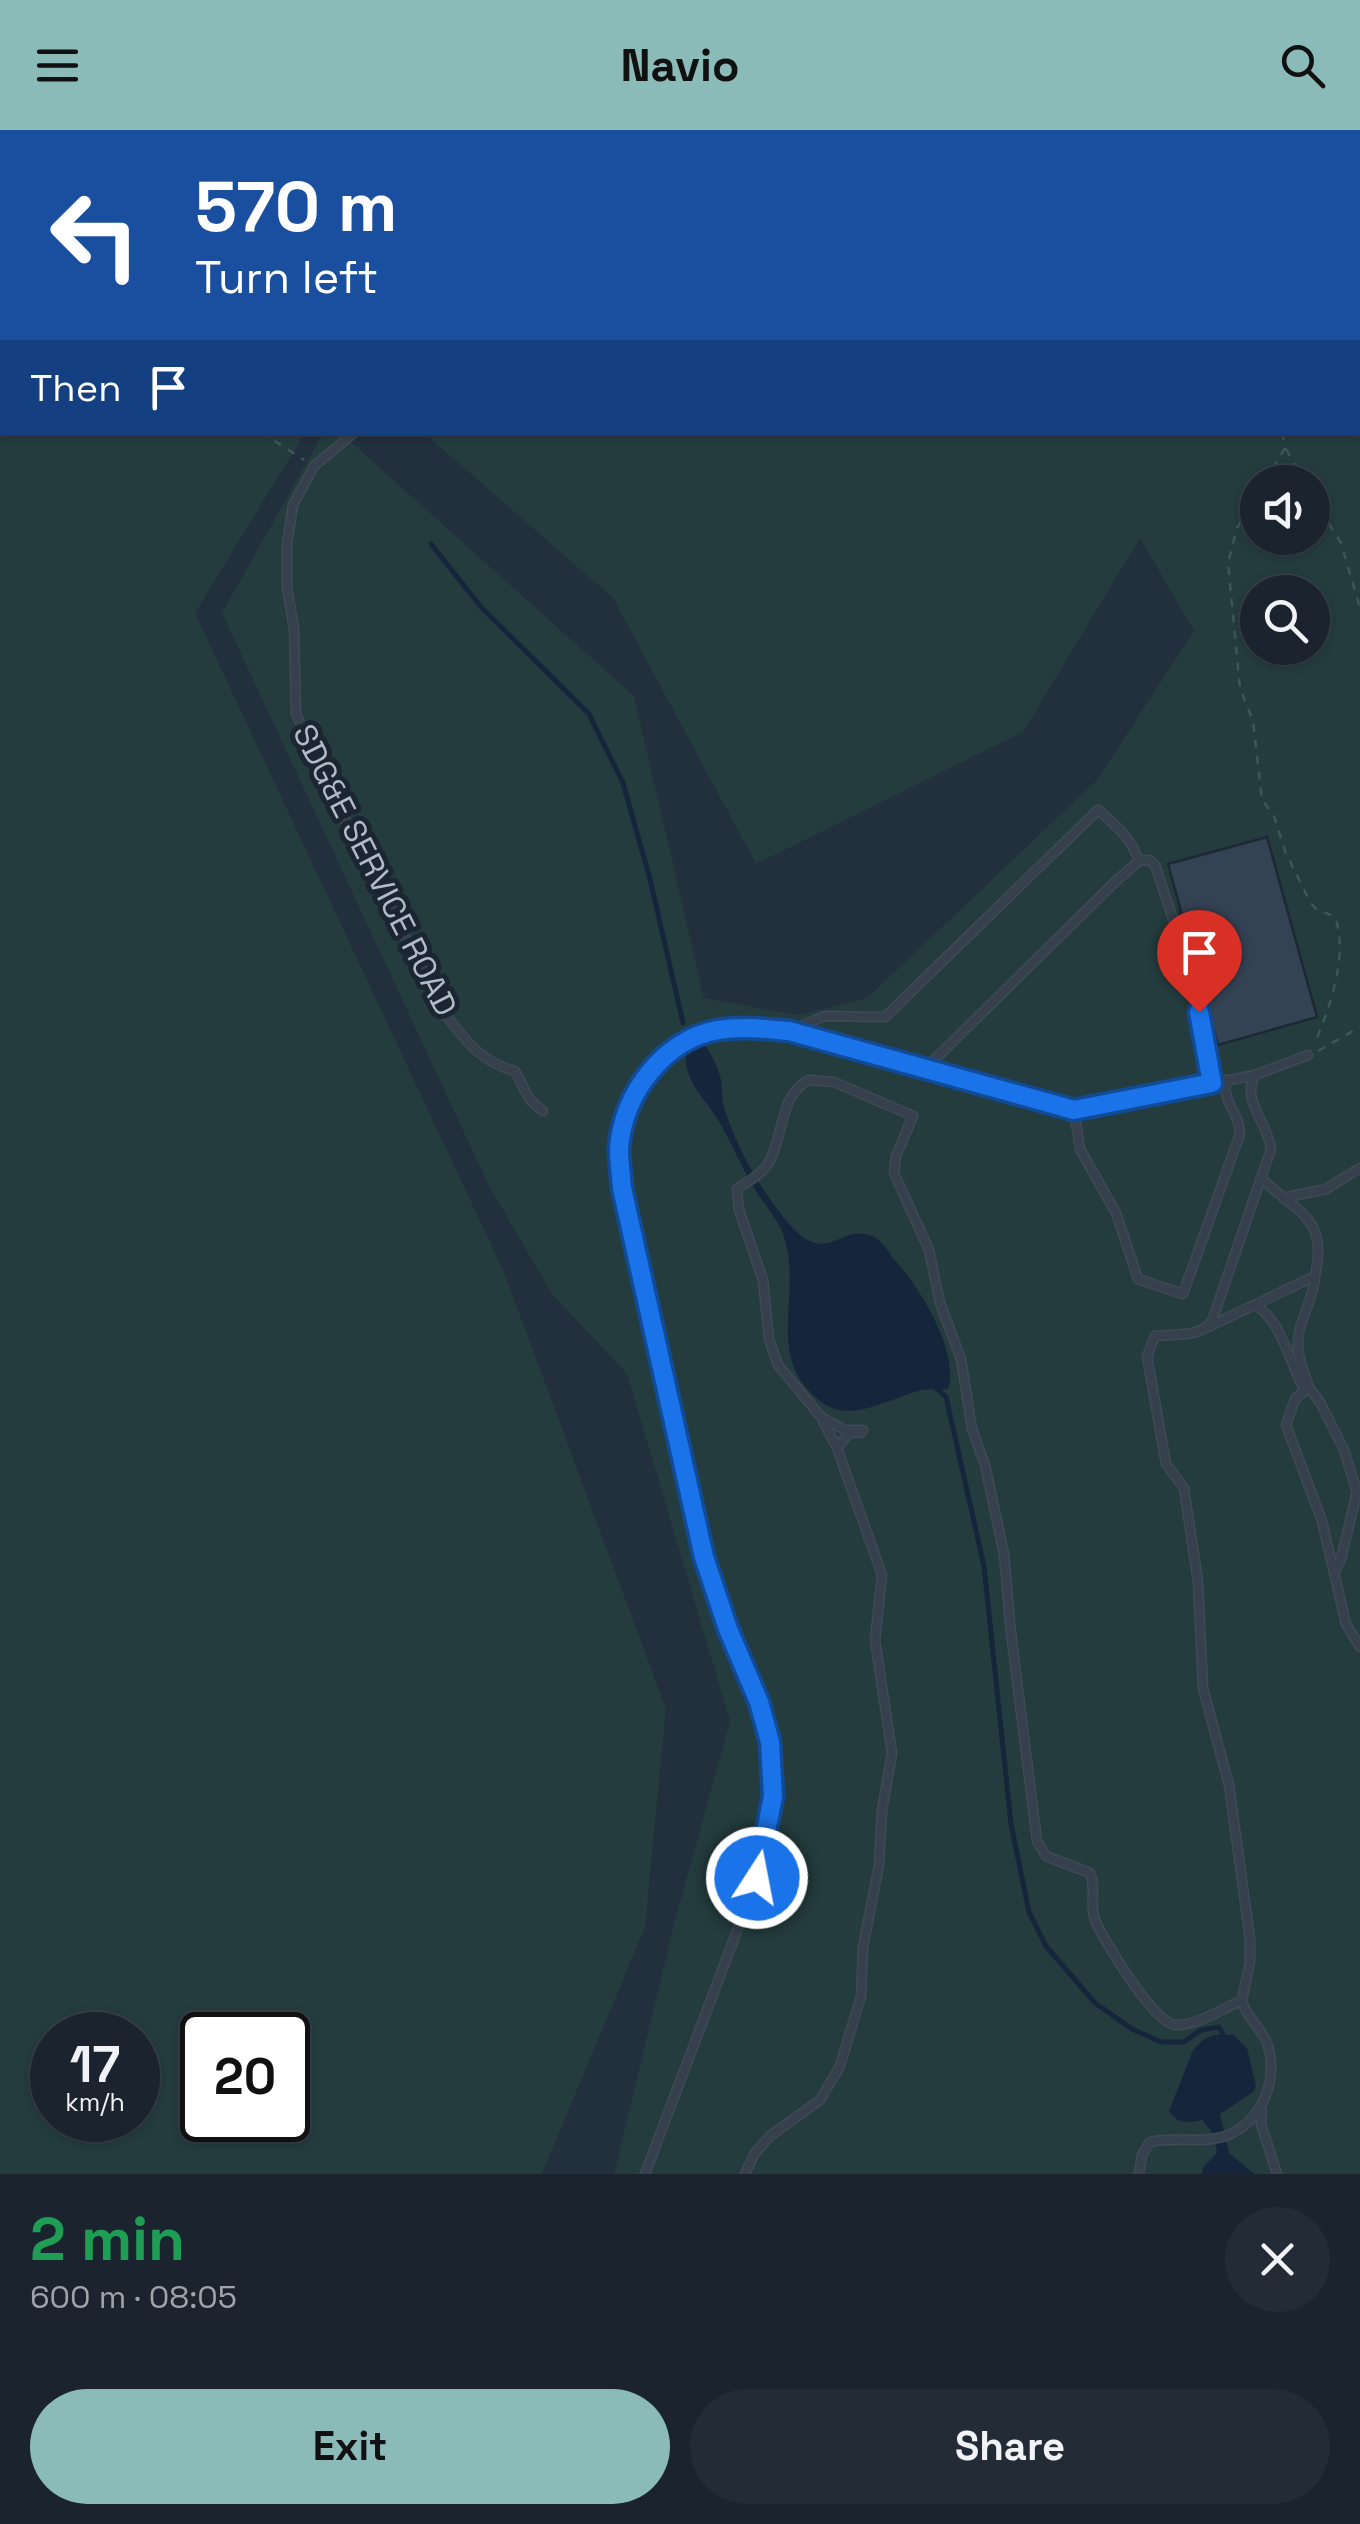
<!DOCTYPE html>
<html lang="en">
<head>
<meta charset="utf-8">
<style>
  body { margin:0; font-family:"Space Grotesk",sans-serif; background:#232b36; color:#f1f3f6; height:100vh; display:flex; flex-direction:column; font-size:38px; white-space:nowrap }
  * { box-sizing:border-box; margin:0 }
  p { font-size:32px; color:#9fa4aa }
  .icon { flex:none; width:55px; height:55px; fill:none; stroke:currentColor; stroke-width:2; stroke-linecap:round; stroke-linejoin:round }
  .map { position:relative; height:2044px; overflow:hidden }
  .details { display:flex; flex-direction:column; background:#1a232e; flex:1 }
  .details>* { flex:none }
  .hud { position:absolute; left:0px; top:0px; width:1360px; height:305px; box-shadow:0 2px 8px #0004,0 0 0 2px #38404a; background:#1a4fa0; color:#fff; overflow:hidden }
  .buttons { position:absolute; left:1240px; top:335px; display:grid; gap:20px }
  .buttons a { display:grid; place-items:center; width:90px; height:90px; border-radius:50%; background:#1a232e; box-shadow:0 2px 8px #0004,0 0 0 2px #38404a; font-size:50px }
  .speed { position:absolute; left:30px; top:1882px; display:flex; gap:20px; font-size:50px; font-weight:700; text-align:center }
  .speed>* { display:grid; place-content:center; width:130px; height:130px; border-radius:50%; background:#1a232e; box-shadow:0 2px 8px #0004,0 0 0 2px #38404a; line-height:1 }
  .speed small { font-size:25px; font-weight:400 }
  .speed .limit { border:5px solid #111; border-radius:15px; background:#fff; color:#111 }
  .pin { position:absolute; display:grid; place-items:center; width:85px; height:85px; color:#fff; margin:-102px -42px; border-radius:50% 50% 50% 0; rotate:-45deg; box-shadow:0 0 10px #0007 }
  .pin .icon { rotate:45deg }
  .me { position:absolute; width:110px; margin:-55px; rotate:11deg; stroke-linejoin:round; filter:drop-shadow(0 0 8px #0008) }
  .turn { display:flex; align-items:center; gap:35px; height:210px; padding:0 30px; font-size:45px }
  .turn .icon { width:130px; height:130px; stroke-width:2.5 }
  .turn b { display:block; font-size:70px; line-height:85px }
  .then { display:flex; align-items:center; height:95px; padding:0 30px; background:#0003; gap:20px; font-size:38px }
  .round { display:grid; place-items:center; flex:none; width:105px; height:105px; border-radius:52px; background:#232b36 }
  .summary { display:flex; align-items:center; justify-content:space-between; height:170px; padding:0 30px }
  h1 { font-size:60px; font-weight:700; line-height:75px; color:#1e9e55 }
  .button { display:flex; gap:20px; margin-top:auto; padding:20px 30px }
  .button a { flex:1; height:115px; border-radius:60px; background:#8bbbb9; color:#111; font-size:40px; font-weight:700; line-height:115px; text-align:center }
  .button a+a { background:#232b36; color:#f1f3f6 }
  header { display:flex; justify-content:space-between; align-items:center; height:130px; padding:0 30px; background:#8bbbb9; color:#111; font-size:45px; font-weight:700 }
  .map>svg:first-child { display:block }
</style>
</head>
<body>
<header><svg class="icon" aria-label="menu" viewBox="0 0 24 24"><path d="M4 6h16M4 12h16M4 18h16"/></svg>Navio<svg class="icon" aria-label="search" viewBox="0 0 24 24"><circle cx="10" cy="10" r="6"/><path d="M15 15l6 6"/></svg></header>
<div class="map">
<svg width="1360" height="2044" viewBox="0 0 1360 2044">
  <rect width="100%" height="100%" fill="#222f3d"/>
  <path fill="#243c3e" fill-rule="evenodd" d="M0 0H1360V2044H614L674 1794 730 1591 627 1244 552 1164 489 1056 222 483 323 303H341L634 566 704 868 798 885 867 868 1096 651 1194 501 1140 408 1023 602 756 734 613 468 424 303 1358 302V2H2V302L305 303 195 483 504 1142 666 1579 645 1797 542 2044H0ZM1258 352H1312V408H1258ZM1258 462H1312V518H1258ZM52 1905H138V1990H52ZM202 1905H288V1990H202Z"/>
  <path fill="#15263c" d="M705 915C712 926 718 937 721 950 723 960 721 971 725 980 738 1021 762 1062 789 1094 827 1138 839 1093 872 1106 882 1110 887 1120 893 1128 918 1155 960 1221 948 1259 938 1260 928 1258 918 1261 889 1269 851 1293 823 1273 763 1230 802 1170 785 1110 780 1091 764 1075 754 1058 741 1036 731 1012 718 990 704 967 684 952 686 924Z
    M1215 1905H1233L1247 1918 1256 1956 1253 1962 1220 1984 1229 2023 1254 2044H1202L1203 2037 1217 2023 1214 2005 1202 1990C1189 1993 1176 1994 1169 1981L1193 1920 1204 1909Z"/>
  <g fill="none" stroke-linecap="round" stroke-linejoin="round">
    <path stroke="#15263c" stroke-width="5" d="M431 414 481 477 589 584 623 653 650 749 683 893
      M934 1256 946 1267 984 1436 1011 1694 1029 1782 1046 1816 1095 1873 1132 1899 1161 1912H1184L1201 1900 1219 1897 1225 1909"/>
  </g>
  <path fill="#344354" stroke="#1d2834" stroke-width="2.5" d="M1267 707 1317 887 1218 915 1168 734Z"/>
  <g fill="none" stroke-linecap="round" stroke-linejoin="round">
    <defs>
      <path id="service" d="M305 0 306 2
        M355 302 314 336 293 375 287 414V457L294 499 296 584 319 639 445 884C465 910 482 933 515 941L530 970 543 981
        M789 901 825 886 885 887 1098 680C1117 696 1131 708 1139 731
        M927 937 1117 750 1139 731 1149 730 1155 735 1192 846 1212 953
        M1074 980 1080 1019 1116 1083 1138 1149 1183 1164 1240 1004C1239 981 1224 976 1225 950
        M1262 1049C1300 1085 1328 1088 1315 1146
        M1283 1068 1326 1059 1360 1038
        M1257 1176C1283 1194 1289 1232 1304 1259
        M1206 1198 1315 1146C1314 1171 1296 1193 1298 1218 1299 1230 1305 1245 1309 1257
        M823 1291 837 1318
        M1335 1441 1341 1429 1357 1362 1344 1320 1321 1274 1309 1257 1295 1269 1286 1295 1322 1391 1346 1494 1360 1517
        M1262 1981 1261 1994 1277 2044
        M645 2044 757 1748 773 1666 769 1612 759 1572 728 1499 693 1387 622 1058 619 1019 624 990 636 962 675 917 714 901 749 897 789 901 927 937 1074 980 1255 945 1308 925
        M745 2044 755 2023 770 2006 820 1970 840 1936 861 1866 863 1817 879 1735 882 1681 892 1623 875 1510 882 1445 837 1318 851 1301 860 1303 863 1300H845L821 1287 778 1235 769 1209 763 1150 739 1080 737 1059C748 1051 760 1046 768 1034 784 1008 779 964 809 950L834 952 913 986 896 1026 894 1043 929 1120 940 1173 961 1229 972 1299 985 1335 1004 1424 1011 1503 1037 1711 1046 1726 1090 1743C1097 1758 1089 1774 1095 1790 1104 1811 1154 1893 1175 1895 1196 1896 1223 1879 1242 1870L1250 1832V1809L1229 1655 1203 1558 1198 1452 1184 1358 1166 1334 1147 1226 1155 1206C1174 1203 1198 1209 1212 1191L1271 1019C1267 991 1241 970 1255 945
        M1139 2044 1142 2025 1150 2012C1171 2007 1191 2012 1212 2009 1256 2004 1280 1956 1268 1916 1263 1898 1246 1889 1242 1870"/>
    </defs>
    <use href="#service" stroke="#3f4a56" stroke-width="11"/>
    <path stroke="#3d5657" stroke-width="2.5" stroke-dasharray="8 8" stroke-linecap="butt" d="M27 0 30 2
      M1202 0V2
      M261 302 304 330
      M1286 319 1305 352
      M1264 352 1285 318 1282 302
      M1258 364 1237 398 1228 433 1240 558 1253 591 1262 670 1274 686 1285 721 1310 772 1315 778 1335 787C1349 825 1329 880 1314 915
      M1312 366 1341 413 1360 478
      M1318 921 1360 897"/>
    <use href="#service" stroke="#36414d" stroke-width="8"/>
  </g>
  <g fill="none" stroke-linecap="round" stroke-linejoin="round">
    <defs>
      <path id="route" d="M757 1748 773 1666 770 1612 759 1572 728 1499 704 1427 622 1058C621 1045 619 1031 619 1019 622 965 664 909 718 900 742 896 765 899 789 901L1074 980 1212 953 1199 882"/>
    </defs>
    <use href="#route" stroke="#114b97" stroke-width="25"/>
    <use href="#route" stroke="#1a73e8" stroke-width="18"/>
  </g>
  <g text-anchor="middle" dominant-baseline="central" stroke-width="10" stroke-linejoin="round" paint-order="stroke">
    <g font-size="32" fill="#b2bcc9" stroke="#1b2632">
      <text transform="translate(375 740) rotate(63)">SDG&amp;E SERVICE ROAD</text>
    </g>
  </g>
</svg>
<div class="buttons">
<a><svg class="icon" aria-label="sound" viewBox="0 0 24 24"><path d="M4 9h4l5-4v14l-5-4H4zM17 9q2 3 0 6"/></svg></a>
<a><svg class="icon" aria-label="search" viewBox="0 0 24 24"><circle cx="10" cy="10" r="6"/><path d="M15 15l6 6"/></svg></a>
</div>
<div class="speed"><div>17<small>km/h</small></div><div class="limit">20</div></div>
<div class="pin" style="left:1199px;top:882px;background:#d93025"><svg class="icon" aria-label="arrive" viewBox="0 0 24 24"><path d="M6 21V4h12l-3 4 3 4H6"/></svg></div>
<svg class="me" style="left:757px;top:1748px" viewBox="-20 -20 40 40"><circle r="17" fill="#1a73e8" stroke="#fff" stroke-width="3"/><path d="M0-11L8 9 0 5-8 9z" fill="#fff"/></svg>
<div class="hud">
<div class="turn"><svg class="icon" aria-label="left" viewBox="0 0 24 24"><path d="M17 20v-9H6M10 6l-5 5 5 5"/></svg><div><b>570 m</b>Turn left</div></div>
<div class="then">Then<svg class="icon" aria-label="arrive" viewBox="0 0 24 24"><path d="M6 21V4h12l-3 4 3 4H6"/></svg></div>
</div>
</div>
<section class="details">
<div class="summary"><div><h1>2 min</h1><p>600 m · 08:05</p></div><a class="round"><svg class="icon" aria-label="close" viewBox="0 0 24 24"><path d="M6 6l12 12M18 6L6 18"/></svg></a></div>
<div class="button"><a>Exit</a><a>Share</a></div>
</section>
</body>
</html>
